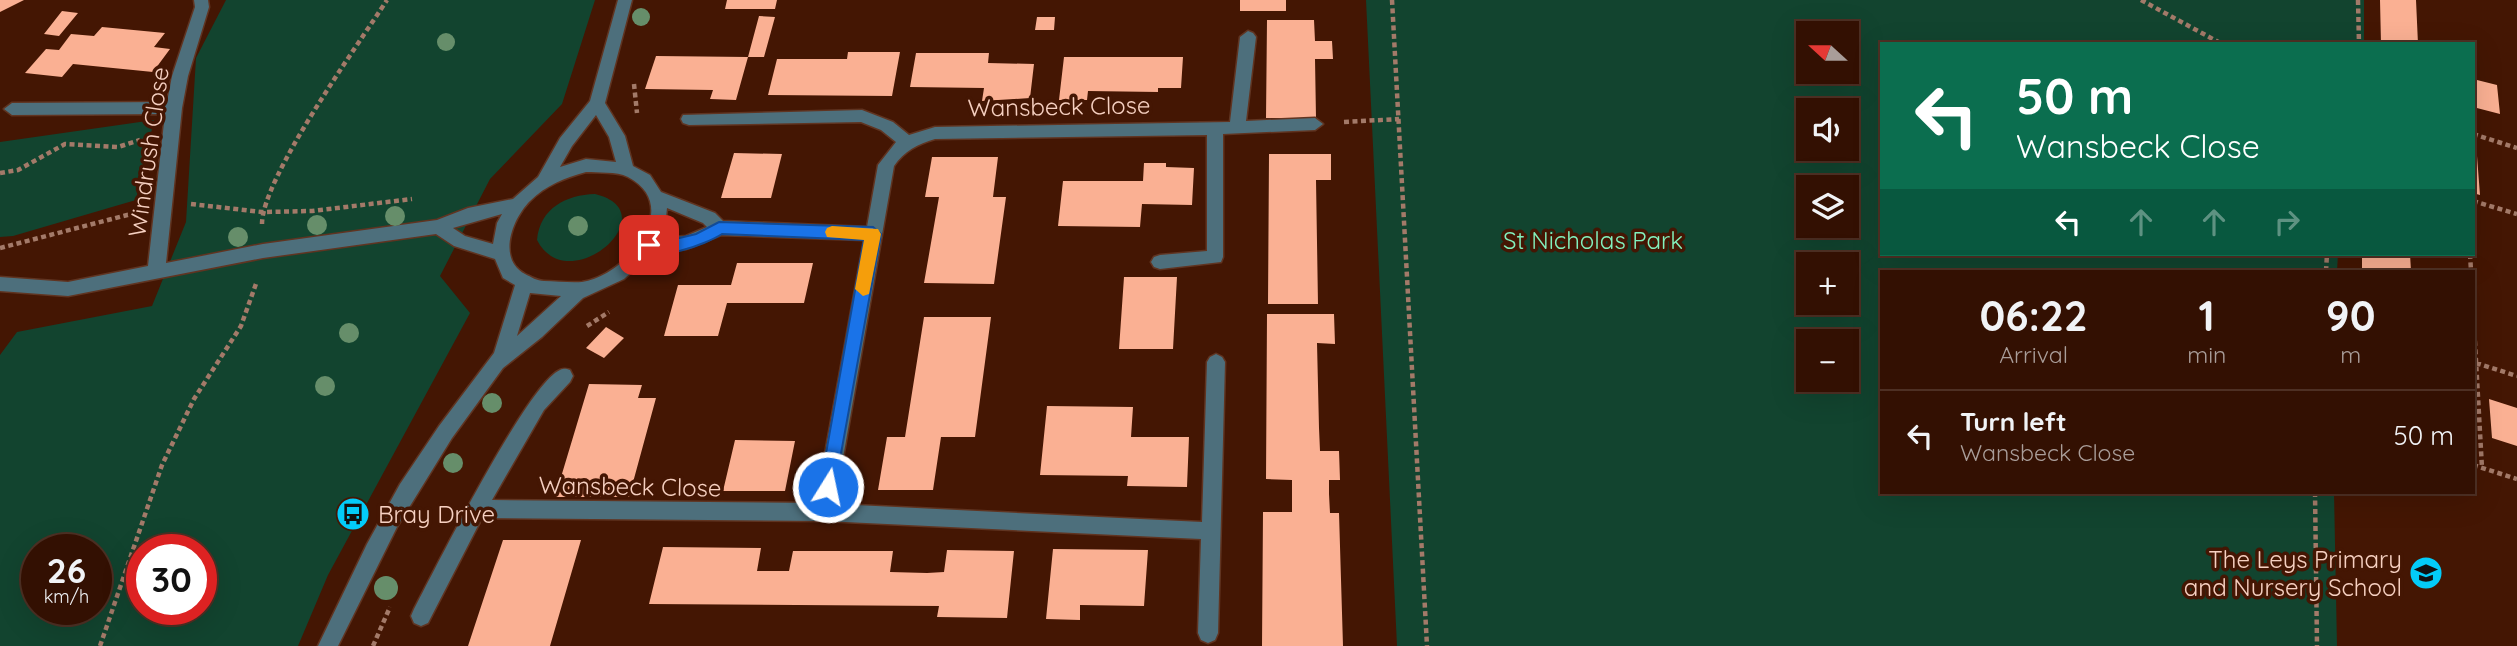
<!DOCTYPE html>
<html lang="en">
<head>
<meta charset="utf-8">
<style>
  body { margin:0; font-family:Quicksand,sans-serif; background:#3b190c; color:#f1f3f6; height:100vh; display:flex; flex-direction:column; font-size:26px; white-space:nowrap }
  * { box-sizing:border-box; margin:0 }
  p { font-size:23px; color:#a99d99 }
  .icon { flex:none; width:38px; height:38px; fill:none; stroke:currentColor; stroke-width:2; stroke-linecap:round; stroke-linejoin:round }
  .map { position:relative; flex:1; overflow:hidden }
  .side { position:absolute; left:1880px; top:270px; width:595px; height:224px; display:flex; flex-direction:column; background:#331002; border-radius:0px; box-shadow:0 7px 28px #0002,0 0 0 2px #4e3024 }
  .side>* { flex:none }
  .hud { position:absolute; left:1880px; top:42px; width:595px; height:214px; border-radius:0px; box-shadow:0 7px 28px #0002,0 0 0 2px #4e3024; background:#0b6e4f; color:#fff; overflow:hidden }
  .needle { width:46px; rotate:291deg }
  .tools { position:absolute; left:1796px; top:21px; display:grid; gap:14px }
  .tools a { display:grid; place-items:center; width:63px; height:63px; border-radius:0px; background:#331002; box-shadow:0 7px 28px #0002,0 0 0 2px #4e3024; font-size:35px }
  .speed { position:absolute; left:21px; top:534px; display:flex; gap:14px; font-size:35px; font-weight:700; text-align:center }
  .speed>* { display:grid; place-content:center; width:91px; height:91px; border-radius:50%; background:#331002; box-shadow:0 7px 28px #0002,0 0 0 2px #4e3024; line-height:1 }
  .speed small { font-size:18px; font-weight:400 }
  .speed .limit { border:10px solid #d22; background:#fff; color:#111 }
  .pin { position:absolute; display:grid; place-items:center; width:60px; height:60px; color:#fff; margin:-30px; border-radius:14px; box-shadow:0 4px 10px #0006 }
  .me { position:absolute; width:77px; margin:-38px; rotate:10deg; stroke-linejoin:round; filter:drop-shadow(0 0 5px #0008) }
  .turn { display:flex; align-items:center; gap:24px; height:147px; padding:0 21px; font-size:32px }
  .turn .icon { width:91px; height:91px; stroke-width:2.5 }
  .turn b { display:block; font-size:49px; line-height:60px }
  .lanes { display:flex; align-items:center; height:66px; padding:0 21px; background:#0003; justify-content:center; gap:35px; direction:ltr }
  .lanes .off { opacity:.35 }
  .eta { display:flex; justify-content:space-evenly; align-items:center; height:119px; text-align:center }
  .eta b { font-size:42px; font-weight:700; line-height:49px }
  ul { padding:0; list-style:none }
  li { display:flex; align-items:center; gap:21px; height:91px; padding:0 21px; border-top:2px solid #4e3024 }
  li div { flex:1 }
  li b { display:block; font-size:26px }
  li em { font-style:normal }
  .map>svg:first-child { display:block }
</style>
</head>
<body>
<div class="map">
<svg width="2517" height="646" viewBox="0 0 2517 646">
  <rect width="100%" height="100%" fill="#441603"/>
  <path fill="#12442f" fill-rule="evenodd" d="M226 0H595L562 104 490 179 440 276 470 313 328 575 298 646H0V355L17 332 152 306 186 222 196 58ZM37 550H96V609H37ZM142 550H201V609H142Z
    M1366 0H2364V44H1881V254H2338L2337 271H1881V492H2334L2337 646H1397ZM1808 33H1846V72H1808ZM1808 110H1846V149H1808ZM1808 187H1846V226H1808ZM1808 264H1846V303H1808ZM1808 341H1846V380H1808Z
    M154 120 136 200 13 236 0 237V142Z
    M595 194C670 212 568 301 537 240 540 208 566 195 595 194Z"/>
  <path fill="#fab093" d="M0 0H24L0 12Z
    M727 0H777L775 9H725Z
    M1240 0H1286V11H1240Z
    M2380 0H2416L2418 44H2381Z
    M62 11 78 13 59 36 44 34Z
    M759 16 775 17 764 57H748L736 100 710 99 713 90 645 89 656 56 748 57Z
    M1037 17H1055L1054 30H1035Z
    M1267 20H1314L1315 41H1332L1333 59H1315L1316 118H1266Z
    M102 27 165 33 154 47 170 49 153 72 73 64 62 77 25 73 46 49 59 50 71 34 94 36Z
    M848 52H900L892 96 768 95 777 59H847Z
    M916 53H989L988 63 1034 64 1030 98 982 101 984 88 910 87Z
    M1064 57H1183L1181 88H1158V92L1088 91 1087 100H1059Z
    M2473 79 2497 85 2500 114 2473 107Z
    M734 153 782 154 771 198H721Z
    M1269 154H1331V180H1316L1318 304H1268Z
    M2473 155 2477 156 2480 195 2473 193Z
    M932 157H998L993 197H1006L994 284 924 283 939 197H925Z
    M1144 163H1166V167L1194 168 1192 205 1142 204 1140 227 1058 226 1063 181H1143Z
    M2362 254H2410L2411 271H2362Z
    M737 263H813L804 303H727L718 336H664L678 285H731Z
    M1124 277H1177L1173 349H1119Z
    M1267 314H1334L1335 344 1317 343 1319 428 1320 451H1339L1340 480H1329V494L1330 513H1339L1343 646H1262L1263 512H1292V480L1266 479Z
    M924 317H991L975 437H941L933 490H878L887 437H905Z
    M606 327 624 338 604 358 586 348Z
    M589 384 642 385 638 398H656L629 497H555Z
    M2489 399 2517 408V446L2492 438Z
    M1047 406 1133 407 1131 437H1189L1187 487 1127 486 1128 476 1040 475Z
    M735 440 795 441 785 491H723Z
    M503 540H581L550 646H468Z
    M663 547 761 548 757 571H789L793 551H893L890 572 927 573 944 572 947 550 1014 551 1007 618 937 617 939 606 649 604Z
    M1053 549 1148 550 1144 606 1080 605V620L1046 619Z"/>
  <g fill="none" stroke-linecap="round" stroke-linejoin="round">
    <defs>
      <path id="minor" d="M194 0H208L209 7 188 76 182 108 166 263 263 244 437 220 468 208 513 199 538 177 560 138 590 101 618 0H632L605 103 625 136 633 166 650 175 661 192 715 213 723 221 867 227 878 165 896 142 881 130 861 122 689 125 683 123 681 119 683 115 862 110 893 122 909 135 935 127 1230 122 1240 37 1248 31 1253 33 1256 37 1246 121 1315 118 1323 124 1315 130 1223 134V257L1221 262 1160 269 1154 267 1151 262 1154 257 1160 255 1207 251V135L935 139C918 144 904 151 894 166L835 504 1202 522 1207 362 1210 357 1216 354 1222 357 1225 362 1218 633 1215 640 1208 643 1201 640 1198 633 1201 539 824 521 482 518 428 623 421 626 414 623 411 616 414 609C435 569 528 383 560 370 565 368 566 369 570 370L573 376 570 382 544 410 492 500 816 503 864 240 721 235 686 249 653 252 624 279 583 298 542 337 503 368 452 438 397 527 338 646H318L367 544 400 484 439 426 494 353 515 285 503 278 495 259 454 246 436 234 263 258 68 296 0 291V277L68 282 148 266 165 114 12 115 4 109 12 103 167 102 172 76 195 7ZM596 115 609 137 616 162 586 159 560 167 572 146ZM586 172C598 173 616 171 628 177 685 207 625 276 582 282 570 283 556 281 544 281 537 281 531 277 525 274 497 259 512 219 530 201 546 185 565 178 586 172ZM667 208 703 223 707 227 686 236 661 238 665 227ZM502 214 497 223 493 244 465 236 453 228ZM530 293 561 296 517 336Z"/>
    </defs>
    <use href="#minor" stroke="#603421" stroke-width="3"/>
    <path stroke="#a37a69" stroke-width="4.5" stroke-dasharray="5 3.5" stroke-linecap="butt" d="M1392 0 1427 646
      M2141 0 2222 44
      M2358 0 2359 44
      M634 84 637 113
      M1344 122 1399 119
      M2473 134 2517 148
      M0 173 18 170 65 144 118 147 140 140
      M2473 201 2517 214
      M191 204 262 212 312 211 412 199
      M262 224C262 178 358 45 387 0
      M0 248 135 213
      M2470 254 2471 271
      M2326 271 2327 254
      M2473 307 2482 468
      M587 326 609 312
      M2476 363 2517 376
      M2473 465 2517 479
      M2315 492 2317 646
      M100 646 162 465 194 399 241 326 257 281
      M373 646 390 607"/>
    <use href="#minor" fill="#4d6f7c" fill-rule="evenodd"/>
  </g>
  <g fill="#668e6a">
    <circle cx="641" cy="17" r="9"/>
    <circle cx="446" cy="42" r="9"/>
    <circle cx="395" cy="216" r="10"/>
    <circle cx="317" cy="225" r="10"/>
    <circle cx="578" cy="226" r="10"/>
    <circle cx="238" cy="237" r="10"/>
    <circle cx="349" cy="333" r="10"/>
    <circle cx="325" cy="386" r="10"/>
    <circle cx="492" cy="403" r="10"/>
    <circle cx="453" cy="463" r="10"/>
    <circle cx="386" cy="588" r="12"/>
  </g>
  <path fill="#1a73e8" stroke="#114b97" stroke-width="2" d="M719 222 873 227 881 234 834 492 828 495 822 492 820 487 864 240 722 234C706 244 654 265 641 245L649 239 671 240 696 234Z"/>
  <path fill="#f59e0b" d="M832 226 878 229 881 234 869 294 863 296 855 289 864 240 827 237 825 232 827 228Z"/>
  <defs>
    <symbol id="bus-disc" viewBox="-11 -11 22 22"><circle r="9.5" fill="#03cbf9" stroke="#441603"/><path d="M-5-6H5V4H4V6H2V4H-2V6H-4V4H-5ZM-3.5-4V0h7V-4ZM-3.5 1.2v1.5H-2V1.2ZM2 1.2v1.5H3.5V1.2Z" fill="#111"/></symbol>
    <symbol id="school-disc" viewBox="-11 -11 22 22"><circle r="9.5" fill="#03cbf9" stroke="#441603"/><path d="M0-5L7-2L0 1L-7-2ZM-4 1L0 2.5L4 1V4Q0 6-4 4Z" fill="#111"/></symbol>
  </defs>
  <g fill-rule="evenodd">
    <use href="#bus-disc" x="334" y="495" width="38" height="38"/>
    <use href="#school-disc" x="2407" y="554" width="38" height="38"/>
  </g>
  <g text-anchor="middle" dominant-baseline="central" stroke-width="7" stroke-linejoin="round" paint-order="stroke">
    <g font-size="24" fill="#f6d0c1" stroke="#441603">
      <text transform="translate(1059 106) rotate(-1)">Wansbeck Close</text>
      <text transform="translate(148 152) rotate(-82)">Windrush Close</text>
      <text transform="translate(630 486) rotate(1)">Wansbeck Close</text>
    </g>
    <g font-size="24" fill="#82f1be" stroke="#441603">
      <text x="1593" y="240">St Nicholas Park</text>
    </g>
    <g font-size="24" fill="#f6d0c1" stroke="#441603" text-anchor="start">
      <text x="378" y="514">Bray Drive</text>
      <text x="2402" y="559" text-anchor="end">The Leys Primary<tspan x="2402" dy="28">and Nursery School</tspan></text>
    </g>
  </g>
</svg>
<div class="tools">
<a><svg class="needle" viewBox="-14 -14 28 28"><path d="M0-13l5 13h-10z" fill="#e53935"/><path d="M0 13l5-13h-10z" fill="#a99d99"/></svg></a>
<a><svg class="icon" aria-label="sound" viewBox="0 0 24 24"><path d="M4 9h4l5-4v14l-5-4H4zM17 9q2 3 0 6"/></svg></a>
<a><svg class="icon" aria-label="layers" viewBox="0 0 24 24"><path d="M12 4l9 5-9 5-9-5zM3 14l9 5 9-5"/></svg></a>
<a>+</a>
<a>−</a>
</div>
<div class="speed"><div>26<small>km/h</small></div><div class="limit">30</div></div>
<div class="pin" style="left:649px;top:245px;background:#d93025"><svg class="icon" aria-label="arrive" viewBox="0 0 24 24"><path d="M6 21V4h12l-3 4 3 4H6"/></svg></div>
<svg class="me" style="left:828px;top:487px" viewBox="-20 -20 40 40"><circle r="17" fill="#1a73e8" stroke="#fff" stroke-width="3"/><path d="M0-11L8 9 0 5-8 9z" fill="#fff"/></svg>
<div class="hud">
<div class="turn"><svg class="icon" aria-label="left" viewBox="0 0 24 24"><path d="M17 20v-9H6M10 6l-5 5 5 5"/></svg><div><b>50 m</b>Wansbeck Close</div></div>
<div class="lanes"><svg class="icon" aria-label="left" viewBox="0 0 24 24"><path d="M17 20v-9H6M10 6l-5 5 5 5"/></svg><svg class="icon off" aria-label="ahead" viewBox="0 0 24 24"><path d="M12 20V5M6 11l6-6 6 6"/></svg><svg class="icon off" aria-label="ahead" viewBox="0 0 24 24"><path d="M12 20V5M6 11l6-6 6 6"/></svg><svg class="icon off" aria-label="right" viewBox="0 0 24 24"><path d="M7 20v-9h11M14 6l5 5-5 5"/></svg></div>
</div>
<section class="side">
<div class="eta">
<div><b>06:22</b><p>Arrival</p></div>
<div><b>1</b><p>min</p></div>
<div><b>90</b><p>m</p></div>
</div>
<ul>
<li><svg class="icon" aria-label="left" viewBox="0 0 24 24"><path d="M17 20v-9H6M10 6l-5 5 5 5"/></svg><div><b>Turn left</b><p>Wansbeck Close</p></div><em>50 m</em></li>
</ul>
</section>
</div>
</body>
</html>
